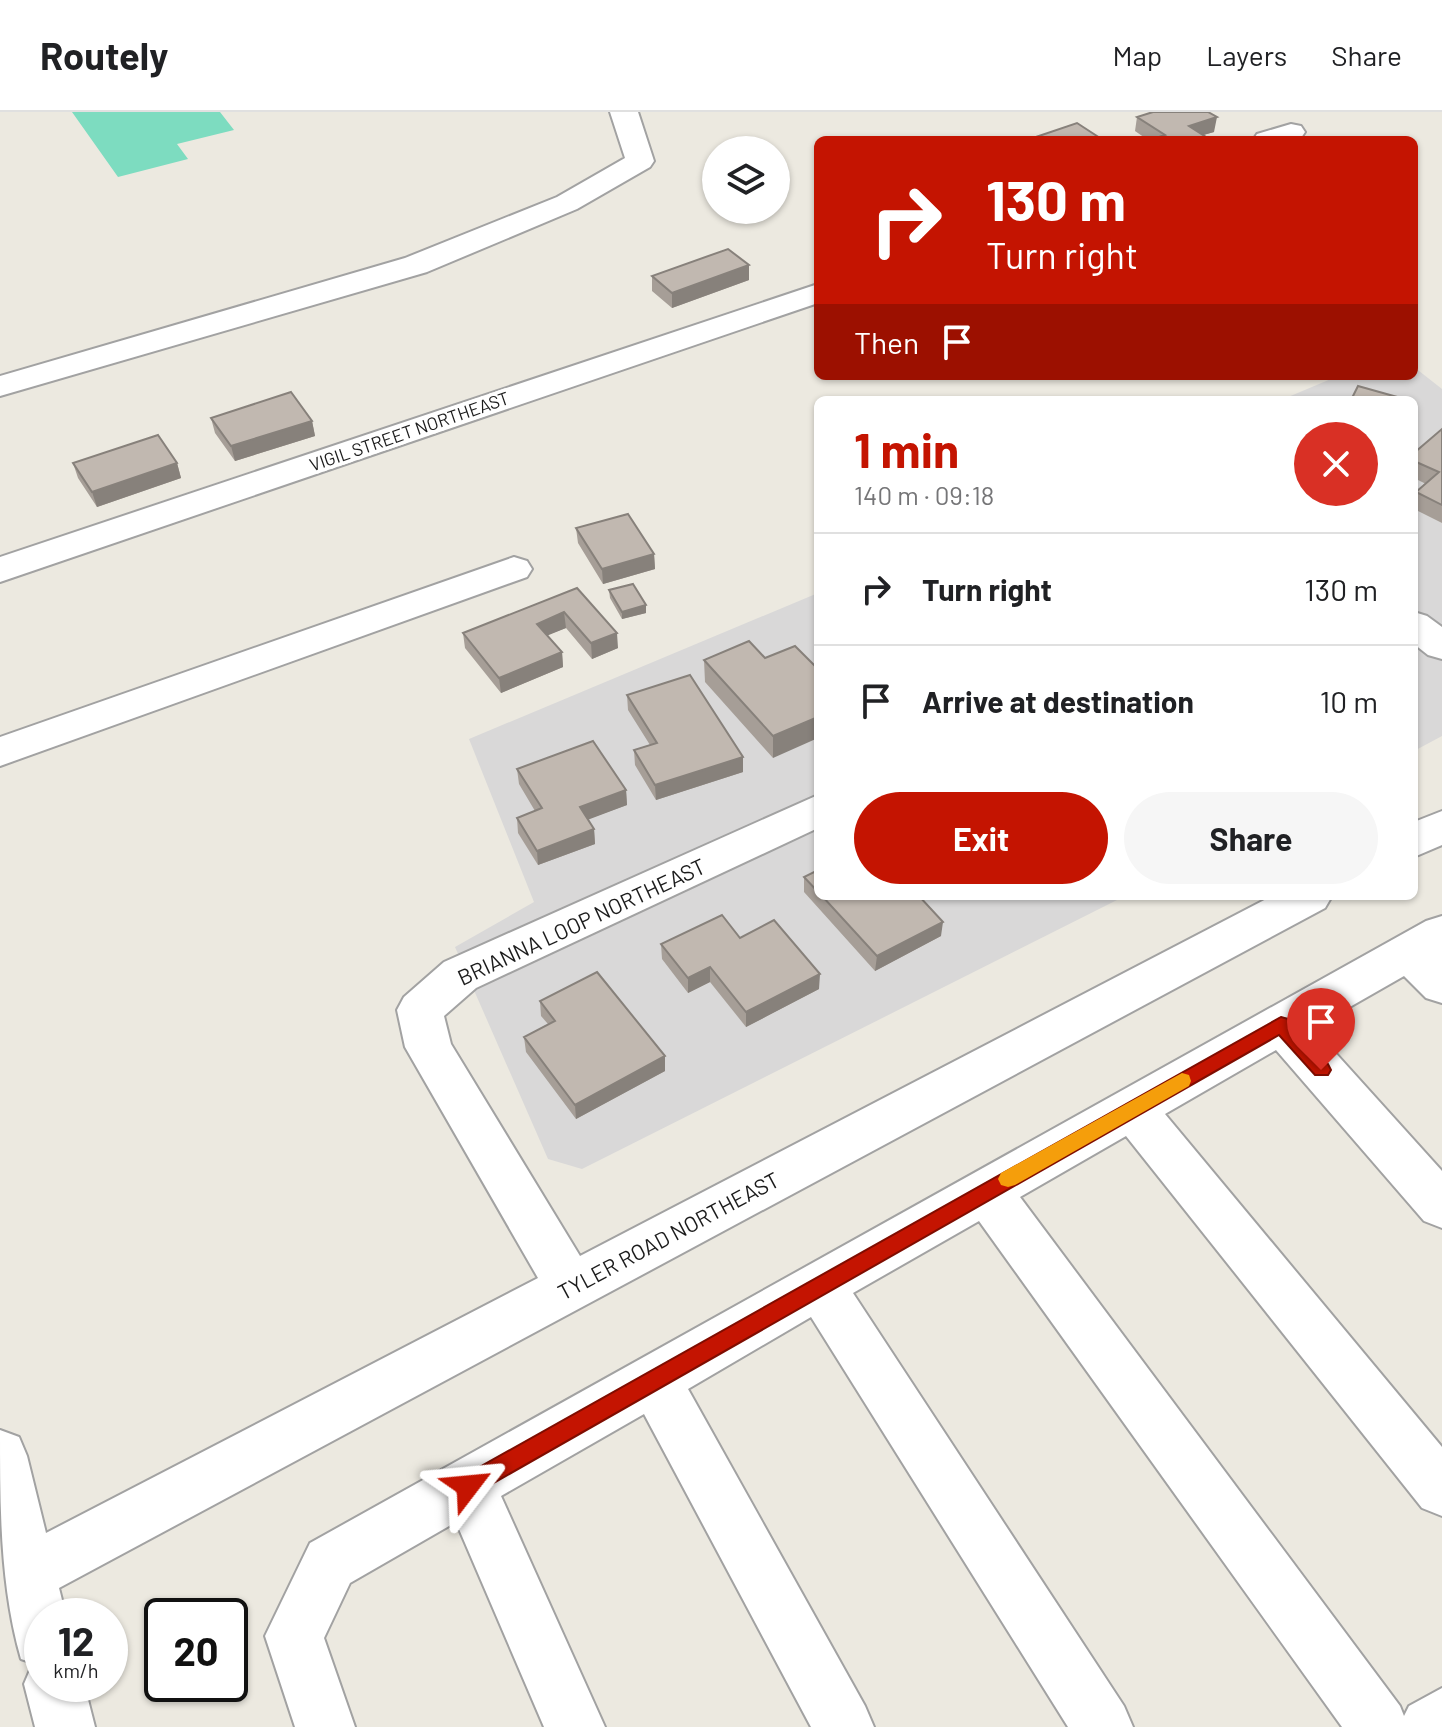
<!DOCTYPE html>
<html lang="en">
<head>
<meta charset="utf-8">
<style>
  body { margin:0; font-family:Barlow,sans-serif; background:#f6f6f6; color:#202124; height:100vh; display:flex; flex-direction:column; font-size:30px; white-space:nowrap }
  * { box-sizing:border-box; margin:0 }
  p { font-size:26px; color:#757577 }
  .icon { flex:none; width:44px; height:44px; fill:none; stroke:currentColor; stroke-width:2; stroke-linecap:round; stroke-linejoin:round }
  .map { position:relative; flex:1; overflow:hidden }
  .sheet { position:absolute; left:814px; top:284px; width:604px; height:504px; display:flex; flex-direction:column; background:#fff; border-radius:12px; box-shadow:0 2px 6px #0004 }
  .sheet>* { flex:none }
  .top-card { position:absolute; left:814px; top:24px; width:604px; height:244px; border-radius:12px; box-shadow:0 2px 6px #0004; background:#c41401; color:#fff; overflow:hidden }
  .tools { position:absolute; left:702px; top:24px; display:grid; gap:16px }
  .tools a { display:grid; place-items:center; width:88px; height:88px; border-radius:50%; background:#fff; box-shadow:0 2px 6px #0004; font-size:40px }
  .speed { position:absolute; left:24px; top:1486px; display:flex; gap:16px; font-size:40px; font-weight:700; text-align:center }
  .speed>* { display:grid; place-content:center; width:104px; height:104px; border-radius:50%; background:#fff; box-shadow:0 2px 6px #0004; line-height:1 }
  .speed small { font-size:20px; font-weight:400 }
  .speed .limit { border:4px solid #111; border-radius:12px; background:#fff; color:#111 }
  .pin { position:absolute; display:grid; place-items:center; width:68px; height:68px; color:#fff; margin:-82px -34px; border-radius:50% 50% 50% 0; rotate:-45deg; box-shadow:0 0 8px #0007 }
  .pin .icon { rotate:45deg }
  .me { position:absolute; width:88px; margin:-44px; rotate:61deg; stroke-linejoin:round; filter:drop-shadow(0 0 6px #0008) }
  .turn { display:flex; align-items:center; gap:28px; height:168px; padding:0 40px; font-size:36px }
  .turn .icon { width:104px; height:104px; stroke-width:2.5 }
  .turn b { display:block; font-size:56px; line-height:68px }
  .then { display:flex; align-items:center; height:76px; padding:0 40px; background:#0003; gap:16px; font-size:30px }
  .round { display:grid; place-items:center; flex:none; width:84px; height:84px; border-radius:42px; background:#f6f6f6 }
  .headline { display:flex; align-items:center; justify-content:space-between; height:136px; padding:0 40px }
  h1 { font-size:48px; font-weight:700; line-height:60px; color:#c41401 }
  .cta { display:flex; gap:16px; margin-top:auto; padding:16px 40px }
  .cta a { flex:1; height:92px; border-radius:48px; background:#c41401; color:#fff; font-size:32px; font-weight:700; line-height:92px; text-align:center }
  .cta a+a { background:#f6f6f6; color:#202124 }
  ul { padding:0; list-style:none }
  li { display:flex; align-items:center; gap:24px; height:112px; padding:0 40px; border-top:2px solid #e0e0e0 }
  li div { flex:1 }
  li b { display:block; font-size:30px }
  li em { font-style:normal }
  header { display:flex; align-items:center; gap:48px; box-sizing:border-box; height:112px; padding:0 40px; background:#fff; border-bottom:2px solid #e0e0e0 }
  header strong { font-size:38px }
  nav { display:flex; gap:44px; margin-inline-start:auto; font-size:28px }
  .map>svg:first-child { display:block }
</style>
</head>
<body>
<header>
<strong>Routely</strong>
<nav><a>Map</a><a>Layers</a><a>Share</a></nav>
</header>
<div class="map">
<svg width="1442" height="1615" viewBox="0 0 1442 1615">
  <rect width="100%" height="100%" fill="#ece9e0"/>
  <path fill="#d9d8d8" d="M1414 255 1442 277V624L1414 639V288H1281L1338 264H1414Z
    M818 481V784H1125L582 1057 548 1047 455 835 534 790 469 627Z"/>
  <path fill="#7ddcc0" d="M72 0H220L234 18 177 32 188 47 118 65Z"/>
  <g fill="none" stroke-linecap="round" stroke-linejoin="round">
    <defs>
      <path id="minor" d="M610 0H638L654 49 650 55 577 97 427 160 0 284V264L405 146 557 85 625 46Z
        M1291 12 1301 14 1305 20 1301 26 1253 28 1257 22Z
        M818 172V191L0 470V445Z
        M514 445 527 449 532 457 527 465 0 654V625Z
        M1414 500 1427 504 1442 515V547L1428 543 1414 532Z
        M818 683V716L476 876 444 904 451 932 580 1144 1272 784H1332L1325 796 59 1476 66 1504H42V1572H84L95 1615H35L24 1572 33 1551 21 1547C0 1474 0 1395 0 1318L19 1325 27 1344 46 1421 538 1166 405 935 397 898 404 885 444 850Z
        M1442 699V733L1414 745V710Z
        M1442 804V891L1426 886 1404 864 1313 916 1442 1059V1116L1424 1109 1276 938 1165 1002 1442 1335V1404L1422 1396 1126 1024 1020 1085 1400 1594 1404 1604 1409 1594 1442 1576V1615H1342L979 1109 853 1181 1124 1594 1133 1615H1068L811 1205 688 1277 865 1594 874 1615H811L644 1302 501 1384 605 1615H544L456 1410 350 1471 324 1526 355 1615H295L265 1524 310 1431 1426 809Z"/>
    </defs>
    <use href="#minor" stroke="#a2a2a2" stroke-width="4"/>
    <use href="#minor" fill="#fff" fill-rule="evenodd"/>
  </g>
  <path fill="#a69e97" d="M1137 5 1214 20 1203 23 1148 28 1135 19Z
    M652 164 749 168 672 196 652 179Z
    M211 306 312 309 315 324 235 349 215 321Z
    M1442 317V411L1414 397V385L1416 380 1426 372 1414 366V341Z
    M73 351H177L181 366 97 395 78 366Z
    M576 416 654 442 655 457 603 472 578 431Z
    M577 476 618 536 592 547 566 516 547 523 562 540 563 555 501 581 465 536 463 521Z
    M609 478 646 493V501L622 507 610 486Z
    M795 534 773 646 705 570 704 548 765 546Z
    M627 583 743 660 656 688 635 653 634 638 650 633 628 598Z
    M517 657 626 678 627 693 588 707 594 717 595 732 538 753 518 721 517 706 535 699 519 672Z
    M818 758V784H919L941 824 875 859 804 780V765Z
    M740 826 819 877 746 915 710 870 688 881 662 847 661 832Z
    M540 889 665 959 576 1007 526 940 524 925 548 912 541 904Z"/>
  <path fill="#87817b" d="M1217 5 1214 20 1186 28 1189 14Z
    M749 153V168L672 196V181Z
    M312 309 315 324 235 349 231 334Z
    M177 351 181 366 97 395 92 380Z
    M654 442 655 457 603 472 602 457Z
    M646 493V501L622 507V500Z
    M564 500 566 516 539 527 537 512Z
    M617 521 618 536 592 547 591 531Z
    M562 540 563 555 501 581 499 566Z
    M818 605V626L773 646V624Z
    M743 645V660L656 688 655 673Z
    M626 678 627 693 582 710 580 695Z
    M594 717 595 732 538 753 537 739Z
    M943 810 941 824 875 859 877 844Z
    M710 855V870L688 881V866Z
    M820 862 819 877 746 915V900Z
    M665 944V959L576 1007 575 993Z"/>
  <path fill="#c1b8b0" stroke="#87817b" stroke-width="2" d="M1153 0H1208L1217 5 1189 14 1206 25 1197 28H1150L1165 23 1137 5Z
    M1077 11 1103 28H1027Z
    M728 137 749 153 672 181 652 164Z
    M1358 274 1408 288H1351Z
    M291 280 312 309 231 334 211 306Z
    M1442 317V393L1416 380 1439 360 1414 349V341Z
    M158 323 177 351 92 380 73 351Z
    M628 402 654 442 602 457 576 416Z
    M633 472 646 493 622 500 609 478Z
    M577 476 617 521 591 531 564 500 537 512 562 540 499 566 463 521Z
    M749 529 765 546 795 534 818 557V605L773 624 704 548Z
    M690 563 743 645 655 673 634 638 657 631 627 583Z
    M593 629 626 678 580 695 594 717 537 739 517 706 542 696 517 657Z
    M818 758V780L804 765Z
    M822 784H919L943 810 877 844Z
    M722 803 740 826 774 808 820 862 746 900 710 855 688 866 661 832Z
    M597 860 665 944 575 993 524 925 555 909 540 889Z"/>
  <path fill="#c41401" stroke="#7f0d01" stroke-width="2" d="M1281 905 1288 907 1328 952 1331 958 1328 963H1315L1279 923 476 1381 468 1385 460 1381 456 1374 460 1366Z"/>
  <path fill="#f59e0b" d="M1182 961 1189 963 1191 969 1189 974 1015 1073 1008 1075 1001 1073 998 1067 1001 1061Z"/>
  <g text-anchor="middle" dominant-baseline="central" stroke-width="7" stroke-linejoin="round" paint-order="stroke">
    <g font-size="18" fill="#1b1b1b" stroke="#fff">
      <text transform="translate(409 319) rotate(-19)">VIGIL STREET NORTHEAST</text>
    </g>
    <g font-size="22" fill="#1b1b1b" stroke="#fff">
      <text transform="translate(581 809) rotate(-25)">BRIANNA LOOP NORTHEAST</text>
      <text transform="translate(668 1123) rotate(-28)">TYLER ROAD NORTHEAST</text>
    </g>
  </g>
</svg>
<div class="tools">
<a><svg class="icon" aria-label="layers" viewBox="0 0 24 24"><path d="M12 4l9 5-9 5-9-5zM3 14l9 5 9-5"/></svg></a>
</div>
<div class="speed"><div>12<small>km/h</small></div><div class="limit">20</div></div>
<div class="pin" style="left:1321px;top:958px;background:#d93025"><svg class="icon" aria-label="arrive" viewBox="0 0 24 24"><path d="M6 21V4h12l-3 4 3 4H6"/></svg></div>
<svg class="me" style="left:468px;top:1374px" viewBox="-20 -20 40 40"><path d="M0-17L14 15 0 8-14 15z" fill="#c41401" stroke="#fff" stroke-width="4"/></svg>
<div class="top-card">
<div class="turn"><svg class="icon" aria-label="right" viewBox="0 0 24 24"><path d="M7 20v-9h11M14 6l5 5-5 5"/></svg><div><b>130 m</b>Turn right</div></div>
<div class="then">Then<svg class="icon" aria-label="arrive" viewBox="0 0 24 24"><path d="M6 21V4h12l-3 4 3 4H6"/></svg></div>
</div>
<section class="sheet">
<div class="headline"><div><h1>1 min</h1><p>140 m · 09:18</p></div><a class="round" style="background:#d93025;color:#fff"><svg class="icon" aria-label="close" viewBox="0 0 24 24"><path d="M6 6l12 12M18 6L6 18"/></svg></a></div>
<ul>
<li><svg class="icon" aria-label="right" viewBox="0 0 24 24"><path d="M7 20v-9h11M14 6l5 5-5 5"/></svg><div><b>Turn right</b></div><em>130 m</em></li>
<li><svg class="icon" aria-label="arrive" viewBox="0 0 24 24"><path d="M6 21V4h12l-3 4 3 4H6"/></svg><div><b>Arrive at destination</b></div><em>10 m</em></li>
</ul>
<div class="cta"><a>Exit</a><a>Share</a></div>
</section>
</div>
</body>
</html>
